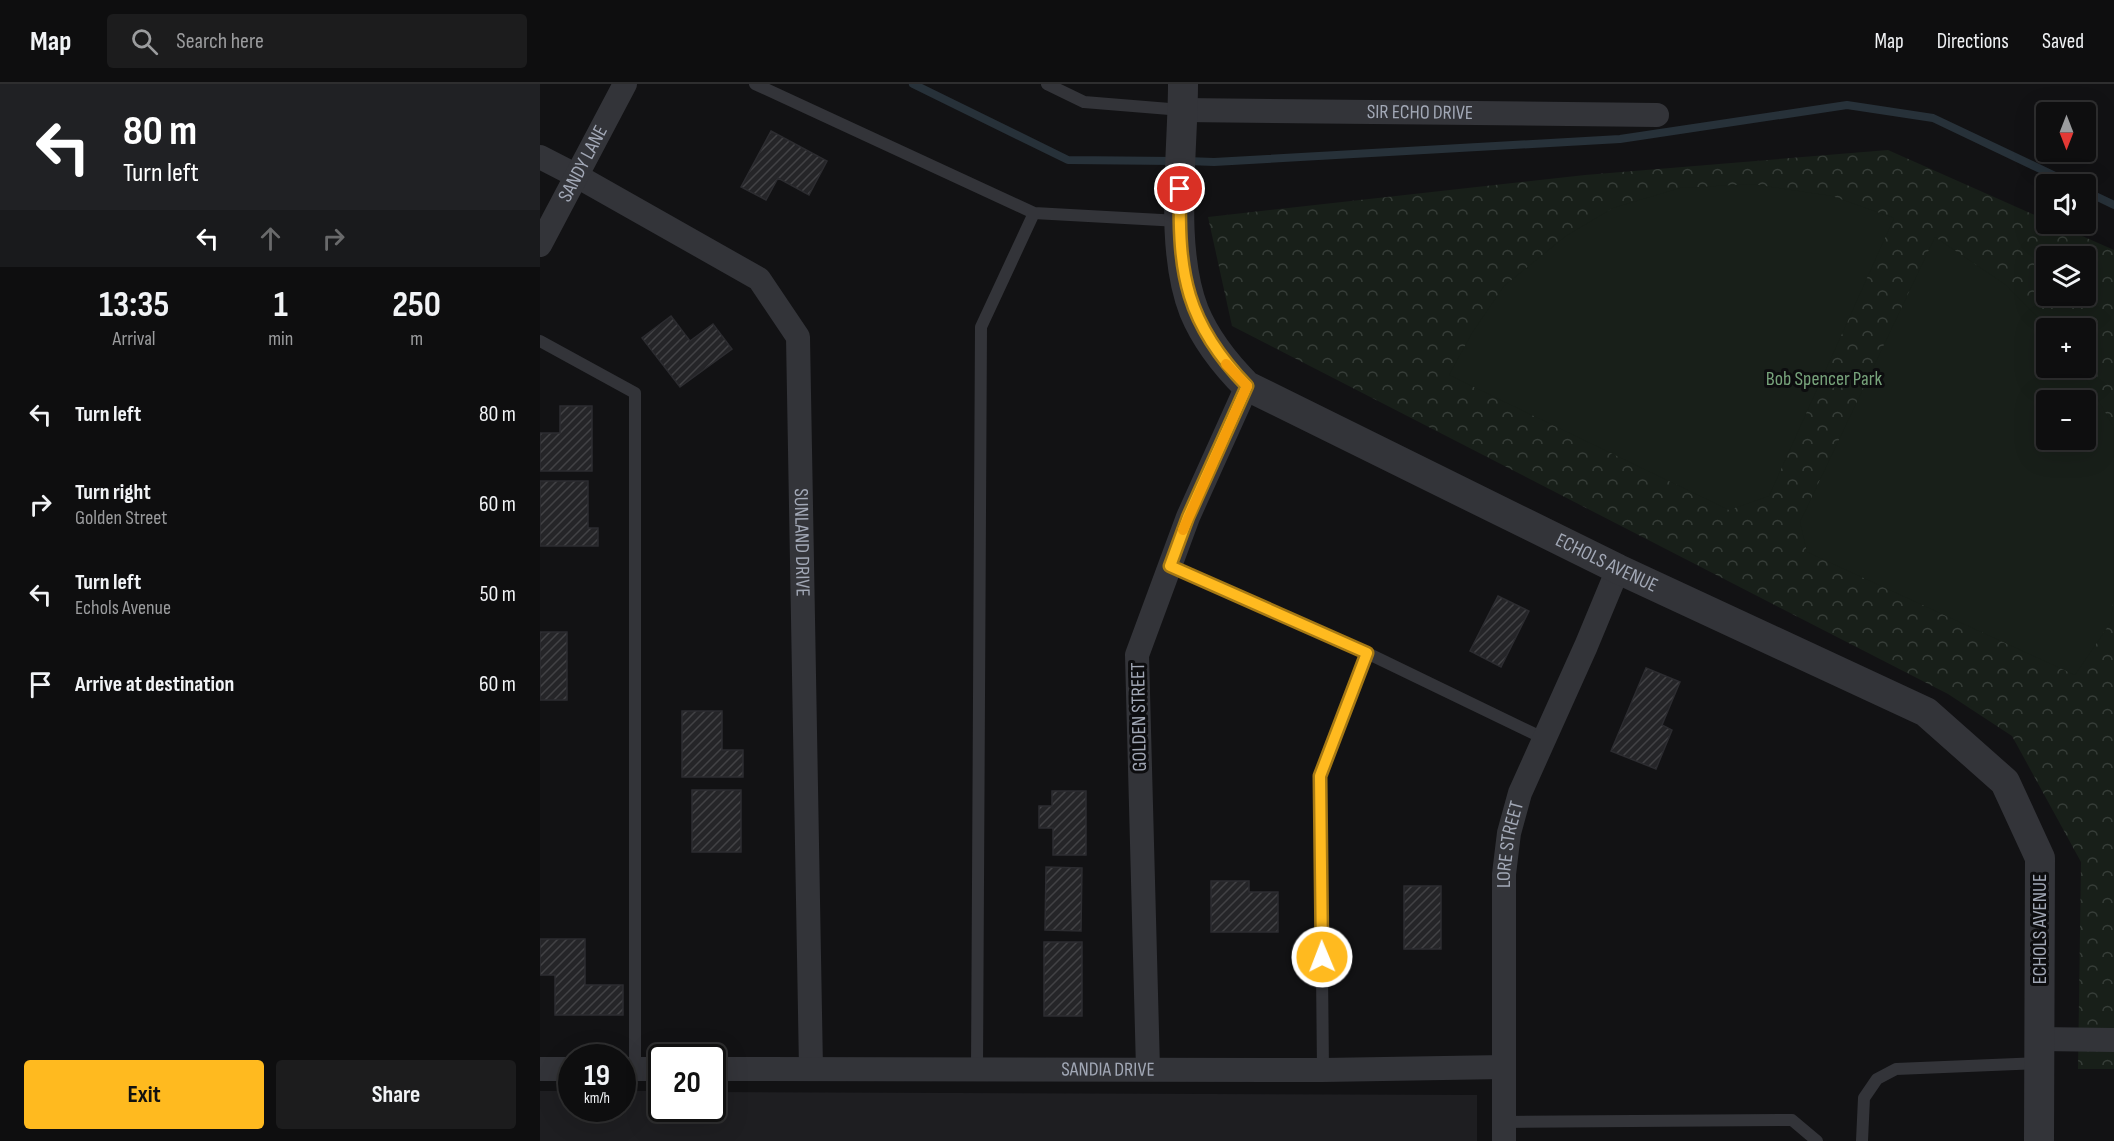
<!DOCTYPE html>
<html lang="en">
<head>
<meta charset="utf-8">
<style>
  body { margin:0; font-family:"Sofia Sans Condensed",sans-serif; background:#1c1c1d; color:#f1f3f6; height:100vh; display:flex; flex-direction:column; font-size:22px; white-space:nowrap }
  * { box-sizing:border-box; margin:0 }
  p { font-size:20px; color:#9b9c9e }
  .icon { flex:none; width:33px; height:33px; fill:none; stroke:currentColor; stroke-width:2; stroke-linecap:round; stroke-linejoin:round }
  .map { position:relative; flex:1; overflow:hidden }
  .panel { display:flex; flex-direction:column; background:#0e0e0f; width:540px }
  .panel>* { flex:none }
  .top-card { background:#202124; color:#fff; overflow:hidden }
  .needle { width:39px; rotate:180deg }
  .buttons { position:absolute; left:1496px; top:18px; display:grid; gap:12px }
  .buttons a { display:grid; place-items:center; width:60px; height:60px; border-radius:6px; background:#0e0e0f; box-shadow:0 6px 24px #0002,0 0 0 2px #2e2e2f; font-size:30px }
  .speed { position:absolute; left:18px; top:960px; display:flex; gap:12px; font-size:30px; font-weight:700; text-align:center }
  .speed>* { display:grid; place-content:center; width:78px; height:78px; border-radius:50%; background:#0e0e0f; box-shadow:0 6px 24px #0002,0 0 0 2px #2e2e2f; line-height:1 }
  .speed small { font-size:15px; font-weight:400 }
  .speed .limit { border:3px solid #111; border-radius:9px; background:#fff; color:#111 }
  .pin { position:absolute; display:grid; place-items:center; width:51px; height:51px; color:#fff; margin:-26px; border:3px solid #fff; border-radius:50%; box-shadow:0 2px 6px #0007 }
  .me { position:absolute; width:66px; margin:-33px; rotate:359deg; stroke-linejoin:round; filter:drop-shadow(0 0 4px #0008) }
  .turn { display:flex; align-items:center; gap:21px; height:126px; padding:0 24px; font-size:27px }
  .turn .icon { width:78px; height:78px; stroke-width:2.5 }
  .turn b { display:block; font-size:42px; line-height:51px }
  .lanes { display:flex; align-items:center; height:57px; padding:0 24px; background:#0003; justify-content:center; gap:30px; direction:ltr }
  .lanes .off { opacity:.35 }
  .eta { display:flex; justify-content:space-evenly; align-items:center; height:102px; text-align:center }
  .eta b { font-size:36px; font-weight:700; line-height:42px }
  .action { display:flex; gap:12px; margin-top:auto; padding:12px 24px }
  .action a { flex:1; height:69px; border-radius:6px; background:#ffba1f; color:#111; font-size:24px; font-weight:700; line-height:69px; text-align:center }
  .action a+a { background:#1c1c1d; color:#f1f3f6 }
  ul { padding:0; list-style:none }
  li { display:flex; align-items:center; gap:18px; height:90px; padding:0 24px }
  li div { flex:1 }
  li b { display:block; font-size:22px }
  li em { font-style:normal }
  header { display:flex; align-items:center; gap:36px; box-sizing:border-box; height:84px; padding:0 30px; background:#0e0e0f; border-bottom:2px solid #2e2e2f }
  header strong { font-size:28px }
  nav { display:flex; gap:33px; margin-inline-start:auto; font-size:21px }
  .search { width:420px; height:54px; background:#1c1c1d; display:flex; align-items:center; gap:15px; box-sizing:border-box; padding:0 21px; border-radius:6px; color:#9b9c9e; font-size:22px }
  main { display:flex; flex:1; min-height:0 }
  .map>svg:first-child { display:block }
</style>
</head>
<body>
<header>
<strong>Map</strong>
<div class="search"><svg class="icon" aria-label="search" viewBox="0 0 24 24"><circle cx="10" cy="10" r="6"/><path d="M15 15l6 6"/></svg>Search here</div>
<nav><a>Map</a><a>Directions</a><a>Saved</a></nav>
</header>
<main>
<section class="panel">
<div class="top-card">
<div class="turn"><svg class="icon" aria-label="left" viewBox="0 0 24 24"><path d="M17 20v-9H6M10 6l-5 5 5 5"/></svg><div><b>80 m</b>Turn left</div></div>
<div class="lanes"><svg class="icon" aria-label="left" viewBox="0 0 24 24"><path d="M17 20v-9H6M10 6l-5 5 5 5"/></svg><svg class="icon off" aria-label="ahead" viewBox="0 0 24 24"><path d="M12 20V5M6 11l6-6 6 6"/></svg><svg class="icon off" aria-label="right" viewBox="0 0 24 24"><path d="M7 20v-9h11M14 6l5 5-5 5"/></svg></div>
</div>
<div class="eta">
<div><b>13:35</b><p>Arrival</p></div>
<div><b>1</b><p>min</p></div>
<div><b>250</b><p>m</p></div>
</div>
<ul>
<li><svg class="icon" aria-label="left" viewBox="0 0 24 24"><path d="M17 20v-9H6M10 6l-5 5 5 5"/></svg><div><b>Turn left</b></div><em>80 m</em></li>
<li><svg class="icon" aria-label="right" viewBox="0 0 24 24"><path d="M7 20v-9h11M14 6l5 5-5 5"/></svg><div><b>Turn right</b><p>Golden Street</p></div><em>60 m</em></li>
<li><svg class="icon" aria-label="left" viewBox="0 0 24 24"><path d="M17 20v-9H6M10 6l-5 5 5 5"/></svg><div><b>Turn left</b><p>Echols Avenue</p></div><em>50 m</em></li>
<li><svg class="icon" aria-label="arrive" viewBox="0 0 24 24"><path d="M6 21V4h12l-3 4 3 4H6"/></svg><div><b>Arrive at destination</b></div><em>60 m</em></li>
</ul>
<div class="action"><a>Exit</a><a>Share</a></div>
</section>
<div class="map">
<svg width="1574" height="1057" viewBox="0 0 1574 1057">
  <defs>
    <pattern id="park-crowns" width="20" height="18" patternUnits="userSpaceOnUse" patternTransform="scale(1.5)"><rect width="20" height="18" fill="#181f19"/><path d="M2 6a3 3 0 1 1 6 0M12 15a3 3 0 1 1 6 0" fill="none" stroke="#363d38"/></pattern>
    <pattern id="building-hatch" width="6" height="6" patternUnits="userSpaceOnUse" patternTransform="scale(1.5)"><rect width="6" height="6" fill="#252528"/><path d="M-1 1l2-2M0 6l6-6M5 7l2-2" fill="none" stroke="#424245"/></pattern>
  </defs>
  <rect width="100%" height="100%" fill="#121214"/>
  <path fill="#1e1e21" d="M0 1007H31L32 1024H82L83 1007H121L122 1024H172L173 1008 937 1011V1057H0Z"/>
  <path fill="url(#park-crowns)" fill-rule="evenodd" d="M1348 66 1506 136V140H1515L1574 166V985H1538L1541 778 1472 652 1408 610 692 242 668 133 1045 91ZM1506 172H1545V212H1506ZM1506 244H1545V284H1506ZM1506 316H1545V356H1506Z"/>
  <path fill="#181f19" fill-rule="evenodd" d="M1212 100 1292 112 1354 134 1229 412 1189 426 909 291 932 249 964 202 1026 152 1073 124 1140 104Z
    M1395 153 1466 201 1508 244H1506V284H1540L1573 342 1574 508 1571 538 1535 591 1267 468 1260 438ZM1506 316H1545V356H1506Z"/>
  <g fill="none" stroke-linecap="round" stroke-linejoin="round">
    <path stroke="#273139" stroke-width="8" d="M373 0 528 76 635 77
      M647 77 674 78 1080 55 1307 21 1393 34 1532 100
      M1545 107 1574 121"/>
  </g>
  <path fill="url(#building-hatch)" stroke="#2c2c30" stroke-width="1.5" d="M231 47 287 77 269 111 238 94 226 116 201 103Z
    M131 232 150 257 173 240 192 265 140 303 102 254Z
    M20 322H52V387H0V349H20Z
    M0 397H48V444H58V462H0Z
    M958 512 989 527 961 583 930 567Z
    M0 548H27V616H0Z
    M1106 584 1140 598 1122 641 1132 646 1116 685 1071 667Z
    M142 627H182V666H203V693H142Z
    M152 706H201V768H152Z
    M512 707H546V771H513V744H499V722H512Z
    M506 783 542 784 541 847 505 846Z
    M671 797H709V808H738V848H671Z
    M864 802H901V865H864Z
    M0 855H45V901H83V931H15V891H0Z
    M504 858H542V932H504Z"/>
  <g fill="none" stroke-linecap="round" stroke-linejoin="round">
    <path stroke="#333439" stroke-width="12" d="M215 0 494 129 639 137
      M507 0 544 18 642 26
      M0 257 95 309V985
      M630 482 827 569 1003 654
      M437 985 441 243 494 129
      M783 986 780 692 827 569
      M964 1038 1252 1036 1277 1057
      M1322 1057 1324 1014 1337 995 1356 985 1498 979"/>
    <g stroke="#333439" stroke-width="24">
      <path id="s1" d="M643 26 1117 31"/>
      <path id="s2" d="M0 73 37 92 219 195 258 253 271 985"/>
      <path id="s3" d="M0 161 85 0"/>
      <path d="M1499 955 1574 956"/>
      <path d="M0 985H32"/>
      <path d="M82 985H122"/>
      <path id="s4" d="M172 985 783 986 964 983"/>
      <path d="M608 985 597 571 648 433 707 302"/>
      <path id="s5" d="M964 1057V790L969 749 980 709 1046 562 1078 485"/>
    </g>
    <path stroke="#333439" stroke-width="30" id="s6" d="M643 0C643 69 629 163 654 227 666 256 685 280 707 302L1078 485 1386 628 1465 698 1500 774 1499 1057"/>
  </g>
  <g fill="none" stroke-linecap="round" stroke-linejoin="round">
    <defs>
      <path id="route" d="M640 105C638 190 646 239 707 302L648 433 630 482 827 569 780 692 782 873"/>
    </defs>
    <use href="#route" stroke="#a67914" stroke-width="15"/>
    <use href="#route" stroke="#ffba1f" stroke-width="10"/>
    <path stroke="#f59e0b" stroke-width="10" d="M643 446 707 302 686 280"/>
  </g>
  <g text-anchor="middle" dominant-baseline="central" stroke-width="6" stroke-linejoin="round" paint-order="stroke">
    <g font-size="20" fill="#a2a8b6" stroke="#0d0d0f">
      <text stroke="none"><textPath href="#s1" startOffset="237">SIR ECHO DRIVE</textPath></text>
      <text stroke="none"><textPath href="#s3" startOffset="92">SANDY LANE</textPath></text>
      <text stroke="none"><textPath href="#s2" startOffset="526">SUNLAND DRIVE</textPath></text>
      <text stroke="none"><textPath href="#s6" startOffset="722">ECHOLS AVENUE</textPath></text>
      <text transform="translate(599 633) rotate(-91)">GOLDEN STREET</text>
      <text stroke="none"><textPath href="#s5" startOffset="297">LORE STREET</textPath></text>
      <text transform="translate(1500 845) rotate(-90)">ECHOLS AVENUE</text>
      <text stroke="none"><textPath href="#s4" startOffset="396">SANDIA DRIVE</textPath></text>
    </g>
    <g font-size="20" fill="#77a37b" stroke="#0d0d0f">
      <text x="1284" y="295">Bob Spencer Park</text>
    </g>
  </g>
</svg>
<div class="buttons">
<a><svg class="needle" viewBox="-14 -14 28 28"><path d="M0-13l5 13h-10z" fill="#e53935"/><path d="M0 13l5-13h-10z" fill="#9b9c9e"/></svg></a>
<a><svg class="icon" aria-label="sound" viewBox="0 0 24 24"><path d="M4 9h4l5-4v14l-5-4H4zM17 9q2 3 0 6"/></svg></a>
<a><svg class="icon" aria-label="layers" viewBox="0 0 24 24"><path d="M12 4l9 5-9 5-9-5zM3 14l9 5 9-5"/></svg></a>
<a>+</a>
<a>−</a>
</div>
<div class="speed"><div>19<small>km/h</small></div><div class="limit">20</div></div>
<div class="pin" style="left:640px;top:105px;background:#d93025"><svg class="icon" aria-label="arrive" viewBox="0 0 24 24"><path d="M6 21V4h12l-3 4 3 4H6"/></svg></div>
<svg class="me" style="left:782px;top:873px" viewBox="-20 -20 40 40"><circle r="17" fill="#ffba1f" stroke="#fff" stroke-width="3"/><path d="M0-11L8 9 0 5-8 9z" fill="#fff"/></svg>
</div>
</main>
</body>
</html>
